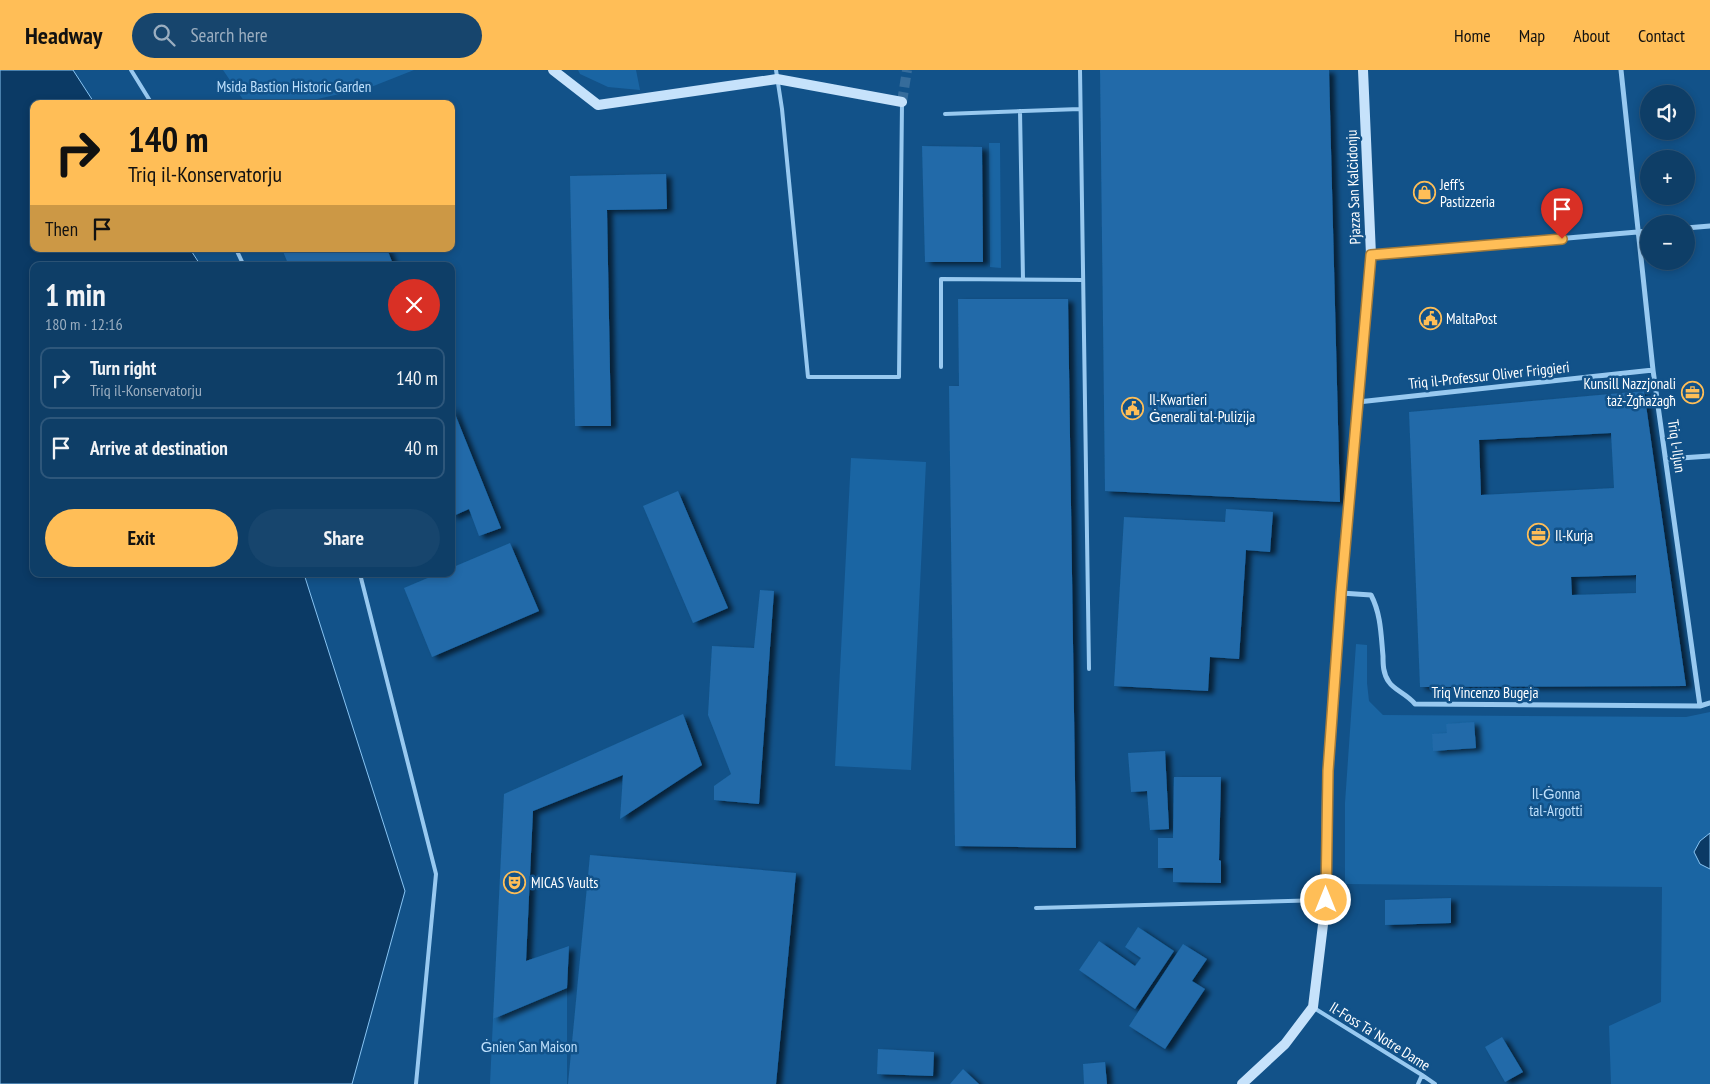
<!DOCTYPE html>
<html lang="en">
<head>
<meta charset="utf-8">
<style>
  body { margin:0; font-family:"PT Sans Narrow",sans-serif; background:#17456d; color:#f1f3f6; height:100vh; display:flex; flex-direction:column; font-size:19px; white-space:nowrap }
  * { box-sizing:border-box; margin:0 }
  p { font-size:16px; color:#9baec0 }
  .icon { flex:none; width:28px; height:28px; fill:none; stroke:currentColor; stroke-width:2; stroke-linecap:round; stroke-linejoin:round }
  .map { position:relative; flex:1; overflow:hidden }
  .drawer { position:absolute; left:30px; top:192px; width:425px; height:315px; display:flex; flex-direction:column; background:#0e3e67; border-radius:10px; box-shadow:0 2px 8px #0003,0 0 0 1px #2e577b }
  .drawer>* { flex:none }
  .banner { position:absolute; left:30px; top:30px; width:425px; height:152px; border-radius:10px; box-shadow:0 2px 8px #0003,0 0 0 1px #2e577b; background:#ffbe57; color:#111; overflow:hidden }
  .controls { position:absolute; left:1640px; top:15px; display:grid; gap:10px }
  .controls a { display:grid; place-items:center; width:55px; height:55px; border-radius:50%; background:#0e3e67; box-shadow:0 2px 8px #0003,0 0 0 1px #2e577b; font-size:25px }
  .pin { position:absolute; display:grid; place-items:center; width:42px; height:42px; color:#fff; margin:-51px -21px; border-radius:50% 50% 50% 0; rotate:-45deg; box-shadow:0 0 5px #0007 }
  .pin .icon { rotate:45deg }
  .me { position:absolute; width:55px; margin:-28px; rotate:0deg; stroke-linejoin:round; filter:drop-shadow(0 0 4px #0008) }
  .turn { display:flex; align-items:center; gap:18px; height:105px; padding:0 15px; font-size:22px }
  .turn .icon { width:65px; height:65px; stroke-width:2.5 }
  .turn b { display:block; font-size:35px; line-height:42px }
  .then { display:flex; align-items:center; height:48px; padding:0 15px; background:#0003; gap:10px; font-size:19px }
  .round { display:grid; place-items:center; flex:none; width:52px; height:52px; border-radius:26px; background:#17456d }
  .summary { display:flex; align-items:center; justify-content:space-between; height:85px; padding:0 15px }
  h1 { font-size:30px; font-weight:600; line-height:38px }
  .action { display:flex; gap:10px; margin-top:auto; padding:10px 15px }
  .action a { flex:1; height:58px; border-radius:30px; background:#ffbe57; color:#111; font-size:20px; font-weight:600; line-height:58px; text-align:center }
  .action a+a { background:#17456d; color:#f1f3f6 }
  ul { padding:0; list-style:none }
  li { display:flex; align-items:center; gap:15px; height:62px; margin:0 10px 8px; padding:0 5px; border:2px solid #2e577b; border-radius:10px }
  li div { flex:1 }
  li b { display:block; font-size:19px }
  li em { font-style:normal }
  header { display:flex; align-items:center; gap:30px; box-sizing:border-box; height:70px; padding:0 25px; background:#ffbe57; color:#111 }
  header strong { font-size:24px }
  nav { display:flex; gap:28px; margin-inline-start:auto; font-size:18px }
  .search { width:350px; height:45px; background:#17456d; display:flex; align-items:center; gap:12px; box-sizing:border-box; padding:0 18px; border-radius:28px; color:#9baec0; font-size:19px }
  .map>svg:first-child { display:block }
</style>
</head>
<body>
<header>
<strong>Headway</strong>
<div class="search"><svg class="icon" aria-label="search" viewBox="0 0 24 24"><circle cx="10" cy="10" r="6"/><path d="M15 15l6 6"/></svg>Search here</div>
<nav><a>Home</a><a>Map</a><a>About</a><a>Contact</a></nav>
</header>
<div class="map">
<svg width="1710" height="1014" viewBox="0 0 1710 1014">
  <defs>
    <filter id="shadow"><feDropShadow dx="5.5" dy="3" stdDeviation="2.5" flood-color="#0009"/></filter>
  </defs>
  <rect width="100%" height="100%" fill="#125289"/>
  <path fill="#1a65a3" d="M223 0H414L371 17 295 34H246Z
    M578 0H636L640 20 608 17 580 4Z
    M989 73H1000L1001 198 990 197Z
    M851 388 926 392 911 700 835 696Z
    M1356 574 1367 575V613L1369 631 1383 645 1686 647 1710 642V1014H1611L1609 956 1661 932 1662 817 1345 814V733Z
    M567 918V1014H490L493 949Z"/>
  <path fill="#0b3a65" stroke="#89c5f4" d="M0 0H73L95 34H34V179H190L201 196H34V504H304L405 821 352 1014H0Z
    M1710 763V799L1700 794 1694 782 1700 771Z"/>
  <path fill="#206aa9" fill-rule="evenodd" filter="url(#shadow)" d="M1100 0H1329L1340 432 1105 421Z
    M922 76 982 77 983 192H925Z
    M666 104 667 139 607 140 611 356H575L570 106Z
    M282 179H387L393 194 387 196H289Z
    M958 229H1068L1076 778 955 776 949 316H959Z
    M1644 321 1686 616 1420 617 1409 342ZM1611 363 1614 418 1481 425 1479 370ZM1636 505V523L1572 525 1571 507Z
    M451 334 501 458 479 466 469 439 451 447Z
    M678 421 728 538 693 553 643 436Z
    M1226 439 1273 442 1270 482 1246 480 1239 589 1210 587 1208 621 1114 616 1124 447 1225 452Z
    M510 473 539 541 432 587 404 518 437 504H451V498Z
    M760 520 774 521 759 734 714 730V716L731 704 708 645 712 576 754 578Z
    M683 644 702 695 620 749 623 705 533 741 526 891 569 876 567 918 493 949 504 724Z
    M1474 652 1476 678 1433 681 1432 664 1447 663 1446 654Z
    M1165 681 1169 759 1150 760 1147 721 1131 722 1128 683Z
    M1174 707H1221L1219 790 1221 791V813L1173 812V798H1158V768H1173Z
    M590 785 796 803 776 1014H568Z
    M1451 828V853L1385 855V830Z
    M1138 857 1174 881 1135 939 1079 900 1099 871 1135 896 1141 888 1125 877Z
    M1183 874 1207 889 1192 911 1205 919 1165 979 1129 956Z
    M1502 967 1523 1002 1505 1012 1485 977Z
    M878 979 934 982 933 1006 877 1004Z
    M1105 992 1107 1014H1084L1083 994Z
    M963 999 979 1014H950Z"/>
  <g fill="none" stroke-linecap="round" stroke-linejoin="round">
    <path stroke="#366c9b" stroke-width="10" stroke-dasharray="10 5" stroke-linecap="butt" d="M902 32 907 0"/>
    <path stroke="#98c9f0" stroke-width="4" d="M131 0 152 34
      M776 0 782 39 808 307H899L902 33
      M1080 0 1089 599
      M1020 41 1023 209
      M945 44 1080 39
      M236 179 244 196
      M941 297V209L1083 210
      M360 504 436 804 416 1014
      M1036 838 1324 830
      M1314 938 1422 1005 1435 1014
      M1418 1014 1422 1005"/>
    <path stroke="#98c9f0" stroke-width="5" d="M1621 0 1653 300 1700 636
      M1686 158 1710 156
      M1371 185 1649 161
      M1358 332 1653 300
      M1666 389 1710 386
      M1341 523 1371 525C1381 544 1381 565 1383 586 1383 594 1383 604 1389 612 1394 620 1407 624 1415 634L1700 636 1710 633"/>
    <path stroke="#c6e2fb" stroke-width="10" d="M553 0 598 35 777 9 902 32
      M1242 1014 1285 974 1313 937 1326 830 1327 719 1341 523 1371 185 1363 0"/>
  </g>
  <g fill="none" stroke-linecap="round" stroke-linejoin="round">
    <defs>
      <path id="route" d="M1326 830 1328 701 1341 523 1371 185 1562 169"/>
    </defs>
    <use href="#route" stroke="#a67c39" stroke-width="12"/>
    <use href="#route" stroke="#ffbe57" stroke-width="9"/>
  </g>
  <defs>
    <symbol id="shop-ring" viewBox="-11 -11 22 22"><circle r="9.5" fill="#125289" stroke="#ffbe57" stroke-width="1.5"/><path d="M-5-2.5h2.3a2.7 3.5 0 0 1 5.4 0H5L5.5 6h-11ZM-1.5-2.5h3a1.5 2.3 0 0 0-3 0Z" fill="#ffbe57"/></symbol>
    <symbol id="civic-ring" viewBox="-11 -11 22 22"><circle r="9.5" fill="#125289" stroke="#ffbe57" stroke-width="1.5"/><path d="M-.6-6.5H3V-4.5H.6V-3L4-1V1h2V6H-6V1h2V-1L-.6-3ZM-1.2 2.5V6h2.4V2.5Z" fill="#ffbe57"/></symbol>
    <symbol id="office-ring" viewBox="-11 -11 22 22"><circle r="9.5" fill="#125289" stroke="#ffbe57" stroke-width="1.5"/><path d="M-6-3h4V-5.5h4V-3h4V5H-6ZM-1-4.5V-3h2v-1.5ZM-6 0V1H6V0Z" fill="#ffbe57"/></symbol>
    <symbol id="theatre-ring" viewBox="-11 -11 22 22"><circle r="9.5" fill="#125289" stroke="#ffbe57" stroke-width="1.5"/><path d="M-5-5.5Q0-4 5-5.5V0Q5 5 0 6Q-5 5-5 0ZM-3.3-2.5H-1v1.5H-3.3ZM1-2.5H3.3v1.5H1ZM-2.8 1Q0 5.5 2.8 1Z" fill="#ffbe57"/></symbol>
  </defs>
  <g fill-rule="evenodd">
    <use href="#shop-ring" x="1412" y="110" width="25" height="25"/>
    <use href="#civic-ring" x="1418" y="236" width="25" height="25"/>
    <use href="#office-ring" x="1680" y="310" width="25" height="25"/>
    <use href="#civic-ring" x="1120" y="326" width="25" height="25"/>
    <use href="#office-ring" x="1526" y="452" width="25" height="25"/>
    <use href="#theatre-ring" x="502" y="800" width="25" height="25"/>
  </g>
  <g text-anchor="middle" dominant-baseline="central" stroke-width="5" stroke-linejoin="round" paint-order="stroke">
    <g font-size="15" fill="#bee0fc" stroke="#125289">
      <text x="294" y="16">Msida Bastion Historic Garden</text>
      <text x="1556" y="723">Il-Ġonna<tspan x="1556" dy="17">tal-Argotti</tspan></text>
      <text x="529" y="976">Ġnien San Maison</text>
    </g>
    <g font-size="15" fill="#fff" stroke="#125289" text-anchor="start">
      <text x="1440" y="114">Jeff's<tspan x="1440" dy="17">Pastizzeria</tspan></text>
      <text x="1446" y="248">MaltaPost</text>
      <text x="1676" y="313" text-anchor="end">Kunsill Nazzjonali<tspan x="1676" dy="17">taż-Żgħażagħ</tspan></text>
      <text x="1149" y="329">Il-Kwartieri<tspan x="1149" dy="17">Ġenerali tal-Pulizija</tspan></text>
      <text x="1555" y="465">Il-Kurja</text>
      <text x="531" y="812">MICAS Vaults</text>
    </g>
    <g font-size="15" fill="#fff" stroke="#125289">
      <text transform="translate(1353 117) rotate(-92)">Pjazza San Kalċidonju</text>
      <text transform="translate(1489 305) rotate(-6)">Triq il-Professur Oliver Friggieri</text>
      <text transform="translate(1677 376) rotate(82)">Triq l-Iljun</text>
      <text x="1485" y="622">Triq Vincenzo Bugeja</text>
      <text transform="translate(1380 966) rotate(32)">Il-Foss Ta' Notre Dame</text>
    </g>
  </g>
</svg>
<div class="controls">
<a><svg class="icon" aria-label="sound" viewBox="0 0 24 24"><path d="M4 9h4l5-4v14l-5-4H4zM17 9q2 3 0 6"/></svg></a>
<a>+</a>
<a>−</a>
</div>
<div class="pin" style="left:1562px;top:169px;background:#d93025"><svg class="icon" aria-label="arrive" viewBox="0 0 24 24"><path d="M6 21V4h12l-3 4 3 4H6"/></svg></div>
<svg class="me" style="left:1326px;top:830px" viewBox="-20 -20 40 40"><circle r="17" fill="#ffbe57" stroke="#fff" stroke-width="3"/><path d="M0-11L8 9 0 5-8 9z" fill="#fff"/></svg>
<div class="banner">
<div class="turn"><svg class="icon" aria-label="right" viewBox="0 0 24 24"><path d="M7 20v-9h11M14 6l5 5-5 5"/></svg><div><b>140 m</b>Triq il-Konservatorju</div></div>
<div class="then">Then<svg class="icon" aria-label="arrive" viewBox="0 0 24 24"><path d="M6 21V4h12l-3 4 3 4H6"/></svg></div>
</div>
<section class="drawer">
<div class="summary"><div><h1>1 min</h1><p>180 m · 12:16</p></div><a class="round" style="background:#d93025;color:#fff"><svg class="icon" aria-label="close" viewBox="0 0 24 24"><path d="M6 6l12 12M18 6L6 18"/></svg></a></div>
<ul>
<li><svg class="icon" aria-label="right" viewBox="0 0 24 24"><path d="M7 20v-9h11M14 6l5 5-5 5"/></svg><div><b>Turn right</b><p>Triq il-Konservatorju</p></div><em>140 m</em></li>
<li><svg class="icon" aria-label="arrive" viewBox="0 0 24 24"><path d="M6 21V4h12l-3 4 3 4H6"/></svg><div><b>Arrive at destination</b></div><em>40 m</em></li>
</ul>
<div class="action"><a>Exit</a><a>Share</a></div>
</section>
</div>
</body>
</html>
